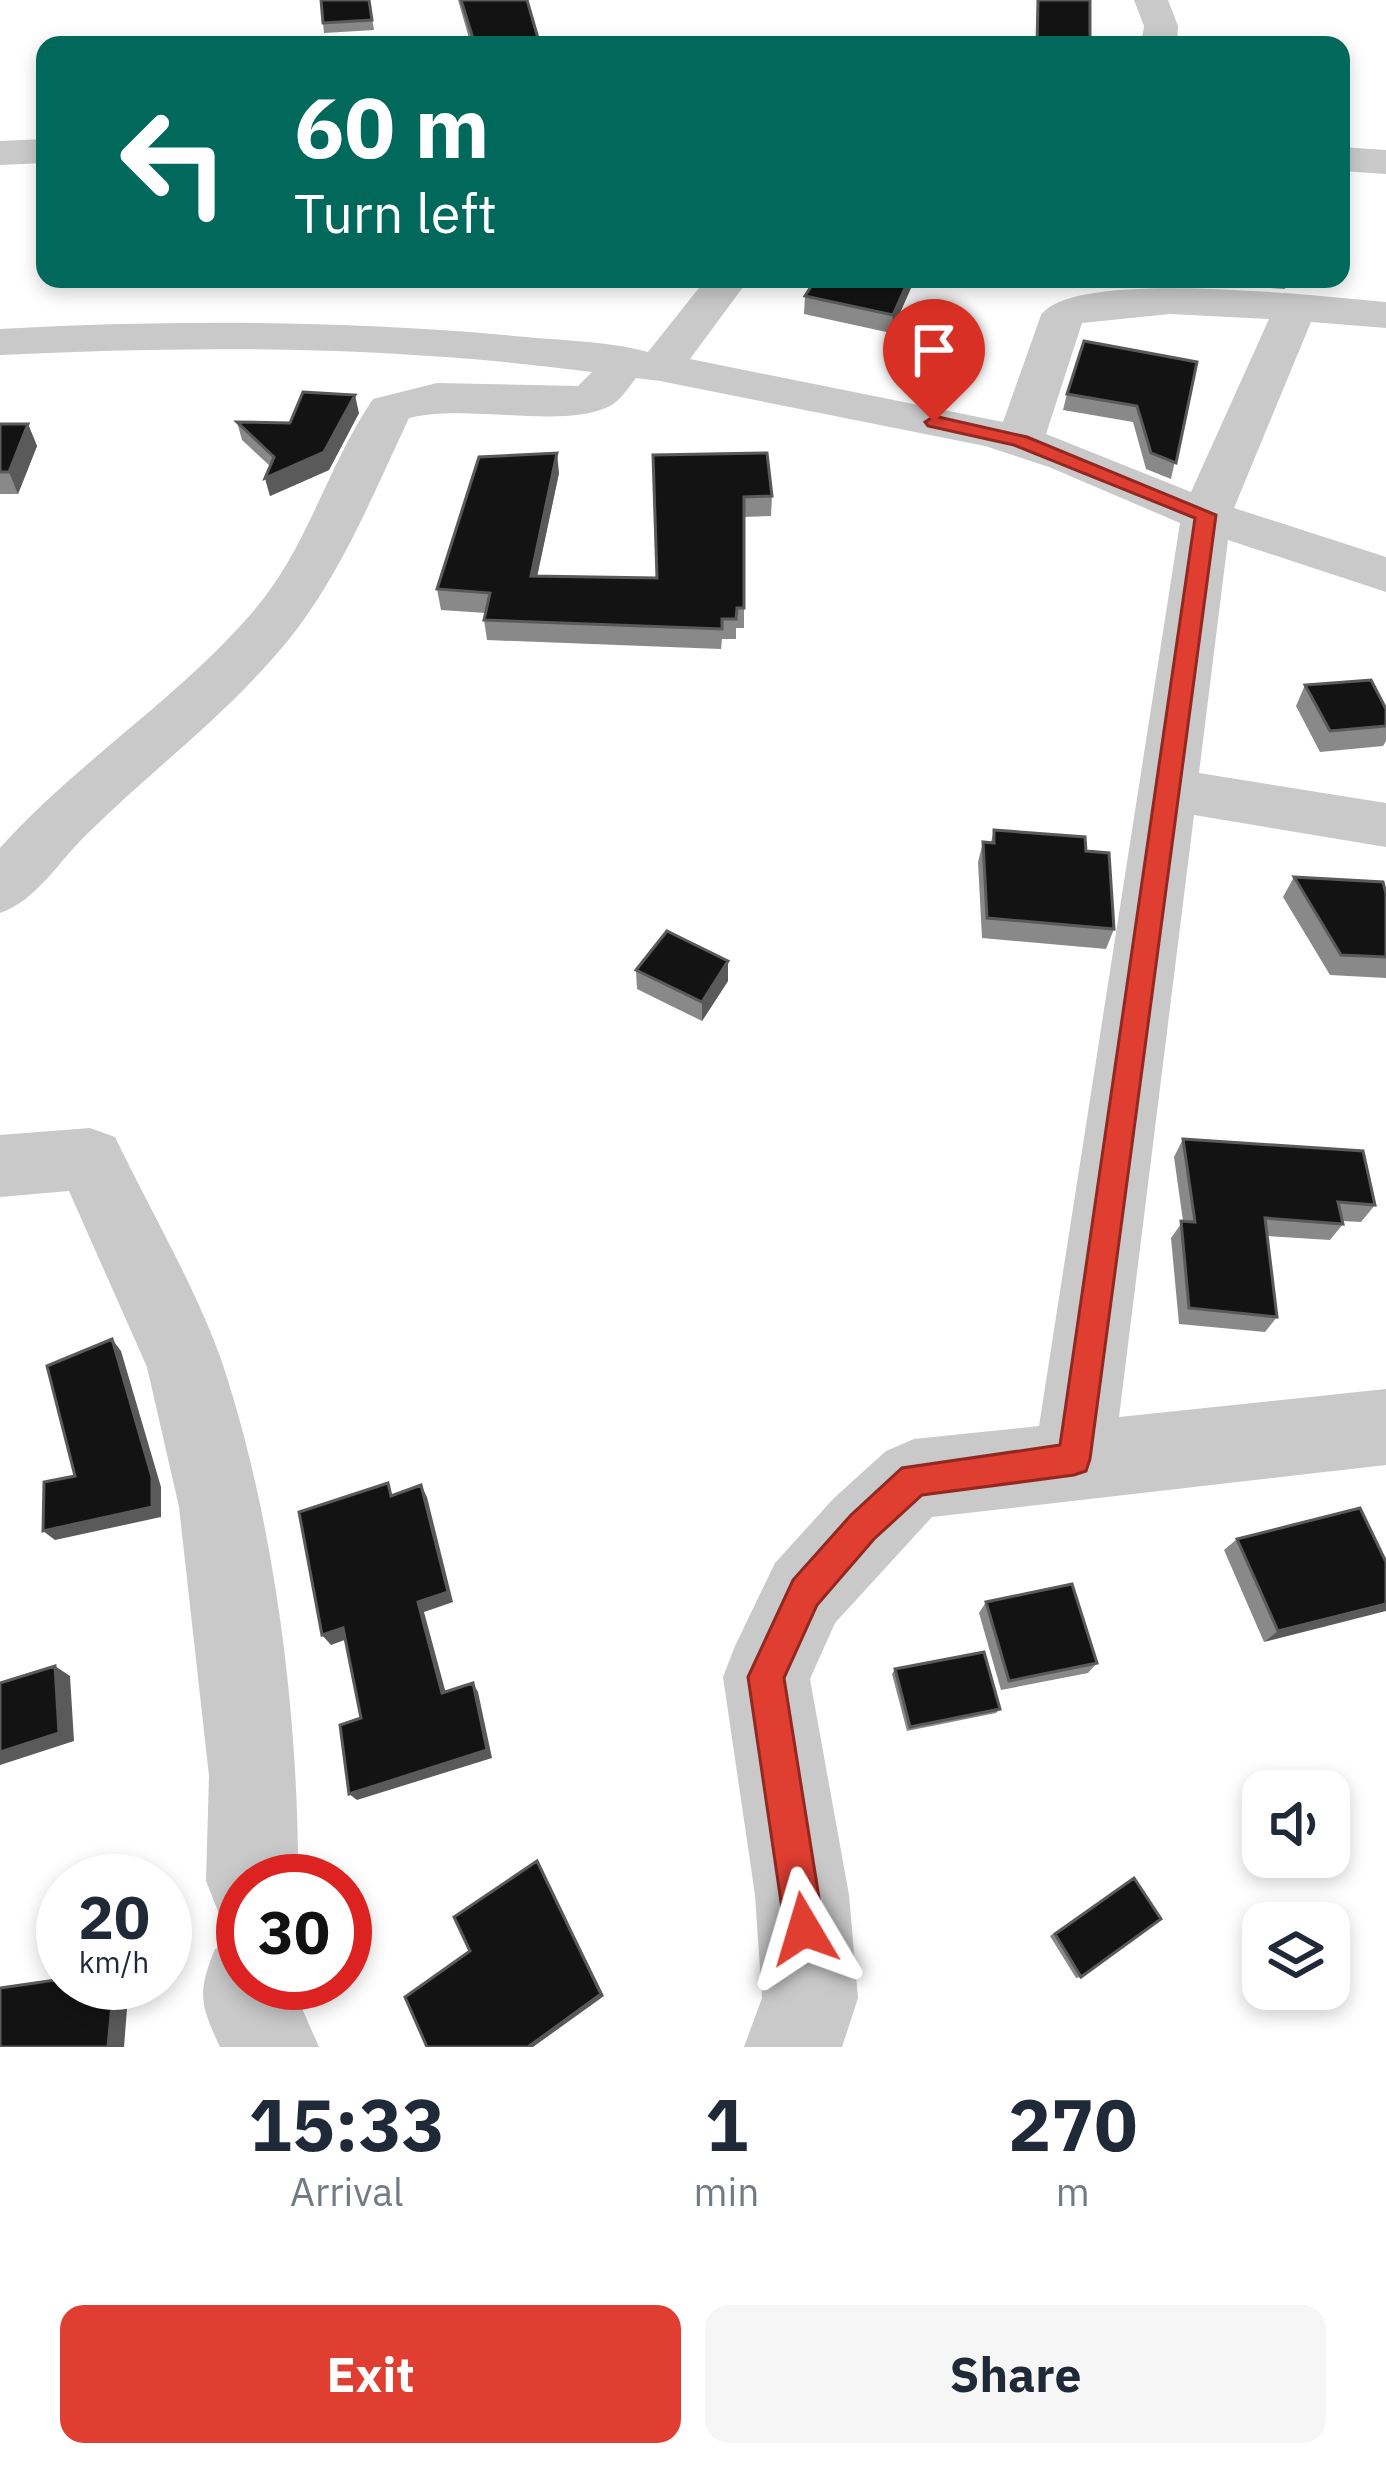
<!DOCTYPE html>
<html lang="en">
<head>
<meta charset="utf-8">
<style>
  body { margin:0; font-family:"IBM Plex Sans",sans-serif; background:#f6f6f7; color:#1f2937; height:100vh; display:flex; flex-direction:column; font-size:45px; white-space:nowrap }
  * { box-sizing:border-box; margin:0 }
  p { font-size:39px; color:#747a83 }
  .icon { flex:none; width:66px; height:66px; fill:none; stroke:currentColor; stroke-width:2; stroke-linecap:round; stroke-linejoin:round }
  .map { position:relative; height:2047px; overflow:hidden }
  .panel { display:flex; flex-direction:column; background:#fff; flex:1 }
  .panel>* { flex:none }
  .top-card { position:absolute; left:36px; top:36px; width:1314px; height:252px; border-radius:24px; box-shadow:0 6px 18px #0003; background:#00695c; color:#fff; overflow:hidden }
  .fabs { position:absolute; left:1242px; top:1770px; display:grid; gap:24px }
  .fabs a { display:grid; place-items:center; width:108px; height:108px; border-radius:24px; background:#fff; box-shadow:0 6px 18px #0003; font-size:60px }
  .speed { position:absolute; left:36px; top:1854px; display:flex; gap:24px; font-size:60px; font-weight:700; text-align:center }
  .speed>* { display:grid; place-content:center; width:156px; height:156px; border-radius:50%; background:#fff; box-shadow:0 6px 18px #0003; line-height:1 }
  .speed small { font-size:30px; font-weight:400 }
  .speed .limit { border:18px solid #d22; background:#fff; color:#111 }
  .pin { position:absolute; display:grid; place-items:center; width:102px; height:102px; color:#fff; margin:-123px -51px; border-radius:50% 50% 50% 0; rotate:-45deg; box-shadow:0 0 12px #0007 }
  .pin .icon { rotate:45deg }
  .me { position:absolute; width:132px; margin:-66px; rotate:353deg; stroke-linejoin:round; filter:drop-shadow(0 0 9px #0008) }
  .turn { display:flex; align-items:center; gap:42px; height:252px; padding:0 60px; font-size:54px }
  .turn .icon { width:156px; height:156px; stroke-width:2.5 }
  .turn b { display:block; font-size:84px; line-height:102px }
  .eta { display:flex; justify-content:space-evenly; align-items:center; height:204px; text-align:center }
  .eta b { font-size:72px; font-weight:700; line-height:84px }
  .action { display:flex; gap:24px; margin-top:auto; padding:24px 60px }
  .action a { flex:1; height:138px; border-radius:24px; background:#e03e31; color:#fff; font-size:48px; font-weight:700; line-height:138px; text-align:center }
  .action a+a { background:#f6f6f7; color:#1f2937 }
  .map>svg:first-child { display:block }
</style>
</head>
<body>
<div class="map">
<svg width="1386" height="2047" viewBox="0 0 1386 2047">
  <rect width="100%" height="100%" fill="#fff"/>
  <g fill="none" stroke-linecap="round" stroke-linejoin="round">
    <path fill="#c9c9c9" fill-rule="evenodd" d="M1134 0H1168L1178 26 1177 45H1141L1144 26Z
      M45 139V163L0 165V141Z
      M1341 147 1386 150V174L1341 171Z
      M706 279H749L690 359 1003 422 1041 315C1074 267 1326 297 1386 302V328L1311 322 1234 508 1386 557V592L1228 540 1199 773 1386 803V847L1194 815 1119 1417 1386 1389V1465L932 1517 835 1623 810 1679 849 1895 858 1998 842 2047H744L762 1998 755 1895 723 1677 735 1646 775 1563 834 1498 886 1451 914 1439 1039 1426 1180 523 1049 467 985 446 660 381 636 378C628 388 621 400 610 406 563 430 467 403 409 418 375 490 345 565 297 629 237 707 156 766 87 834 59 861 36 901 0 913V848C78 761 180 698 256 608 308 546 328 465 373 399L437 383 578 386 592 372C395 346 198 345 0 355V329C168 320 336 320 504 335 550 340 605 340 648 352ZM1170 314 1269 319 1191 492 1046 434 1082 323Z
      M90 1128 115 1137C149 1208 200 1295 224 1368 275 1525 299 1717 298 1881H243V1924L219 1914 206 1881 209 1776 179 1507 147 1367 69 1191 0 1197V1135Z
      M243 1937V1983H297V1997L319 2047H220C200 2004 197 1993 215 1949Z"/>
  </g>
  <path fill="#898989" d="M369 0 374 30 324 33 323 23Z
    M458 0H527L540 45H471Z
    M915 279 891 333 804 314 805 296Z
    M1230 279H1288L1285 289 1230 285Z
    M1197 362 1171 479 1146 469 1133 422 1063 410 1067 394Z
    M359 413 329 470 270 496 265 478 270 466 242 440 237 422 290 423Z
    M0 424H28L37 446 18 494H0Z
    M653 455 772 496 771 516 744 517V628H736V639H722L721 649 487 640 484 620 486 613 441 610 437 589 559 473 537 576 657 578Z
    M1305 685 1386 709V741L1383 746 1320 752 1296 706Z
    M994 830 1086 851 1114 929 1106 949 982 938 978 862 983 842H991Z
    M1294 877 1386 894V978L1330 975 1283 897Z
    M728 961V981L702 1021 637 989 636 970Z
    M1183 1139 1375 1205 1361 1222 1342 1221 1343 1224 1330 1240 1267 1236 1277 1317 1265 1332 1179 1324 1171 1238 1183 1221 1174 1157Z
    M1237 1539 1386 1562 1264 1642 1224 1550Z
    M986 1602 1097 1663 1088 1673 1001 1690 979 1613Z
    M895 1669 1000 1709 996 1713 907 1731 892 1674Z
    M1134 1878 1081 1977 1076 1978 1050 1936Z"/>
  <path fill="#5a5a5a" d="M909 279H915L891 333 893 315Z
    M355 395 359 413 329 470 270 496 265 478Z
    M28 424 37 446 18 494 9 472Z
    M557 453 559 473 533 596 531 576Z
    M728 961V981L702 1021V1002Z
    M112 1339 121 1351 161 1487V1517L55 1540 43 1531 152 1507Z
    M421 1485 427 1497 453 1602 424 1612 448 1701 442 1693 418 1602Z
    M1386 1604V1611L1264 1642 1278 1631Z
    M343 1628 350 1638 331 1645 322 1635Z
    M55 1666 70 1676 74 1741 0 1765V1752Z
    M473 1683 478 1692 492 1758 357 1800 349 1794Z
    M537 1861 604 1996 533 2047H528Z
    M114 1983H129L124 2047H108Z"/>
  <path fill="#131313" stroke="#5a5a5a" stroke-width="3" d="M321 0H369L372 20 323 23Z
    M461 0H527L540 45H475Z
    M1038 0H1090V45H1037Z
    M816 279H909L893 315 805 296Z
    M1084 341 1197 362 1176 463 1151 453 1137 406 1067 394Z
    M303 392 355 395 324 452 265 478 274 457 237 422 290 423Z
    M0 424H28L9 472H0Z
    M557 453 531 576 657 578 653 455 767 453 772 496 744 497V608H737L736 619H722V629L484 620 490 593 437 589 479 457Z
    M1371 680 1386 709V726L1330 731 1305 685Z
    M994 830 1085 837 1086 851 1109 853 1114 929 987 918 983 842 994 843Z
    M1294 877 1383 882 1386 894V957L1341 955Z
    M667 931 728 961 702 1002 636 970Z
    M1183 1139 1363 1151 1375 1205 1338 1202 1343 1224 1265 1218 1277 1317 1189 1308 1181 1221 1195 1222Z
    M112 1339 152 1477V1507L43 1531 44 1482 75 1476 47 1366Z
    M388 1483 391 1496 421 1485 448 1592 418 1602 442 1693 473 1683 487 1750 349 1794 340 1725 361 1718 343 1628 322 1635 299 1512Z
    M1360 1508 1386 1562V1604L1278 1631 1237 1539Z
    M1072 1584 1097 1663 1009 1681 986 1602Z
    M984 1652 1000 1709 910 1727 895 1669Z
    M55 1666 59 1733 0 1752V1683Z
    M537 1861 601 1994 528 2047H427L405 1997 470 1951 454 1917Z
    M1134 1878 1161 1919 1081 1977 1055 1934Z
    M63 1979V1983H114L108 2047H0V1988Z"/>
  <path fill="#e03e31" stroke="#922820" stroke-width="3" d="M934 416 1027 437 1216 515 1090 1459 1086 1471 1074 1475 922 1495 874 1539 817 1605 784 1678 824 1929 818 1943 804 1949 791 1943 785 1929 748 1677 793 1580 851 1515 902 1468 1060 1445 1195 518 1014 445 928 426 925 422Z"/>
</svg>
<div class="fabs">
<a><svg class="icon" aria-label="sound" viewBox="0 0 24 24"><path d="M4 9h4l5-4v14l-5-4H4zM17 9q2 3 0 6"/></svg></a>
<a><svg class="icon" aria-label="layers" viewBox="0 0 24 24"><path d="M12 4l9 5-9 5-9-5zM3 14l9 5 9-5"/></svg></a>
</div>
<div class="speed"><div>20<small>km/h</small></div><div class="limit">30</div></div>
<div class="pin" style="left:934px;top:422px;background:#d93025"><svg class="icon" aria-label="arrive" viewBox="0 0 24 24"><path d="M6 21V4h12l-3 4 3 4H6"/></svg></div>
<svg class="me" style="left:804px;top:1929px" viewBox="-20 -20 40 40"><path d="M0-17L14 15 0 8-14 15z" fill="#e03e31" stroke="#fff" stroke-width="4"/></svg>
<div class="top-card">
<div class="turn"><svg class="icon" aria-label="left" viewBox="0 0 24 24"><path d="M17 20v-9H6M10 6l-5 5 5 5"/></svg><div><b>60 m</b>Turn left</div></div>
</div>
</div>
<section class="panel">
<div class="eta">
<div><b>15:33</b><p>Arrival</p></div>
<div><b>1</b><p>min</p></div>
<div><b>270</b><p>m</p></div>
</div>
<div class="action"><a>Exit</a><a>Share</a></div>
</section>
</body>
</html>
